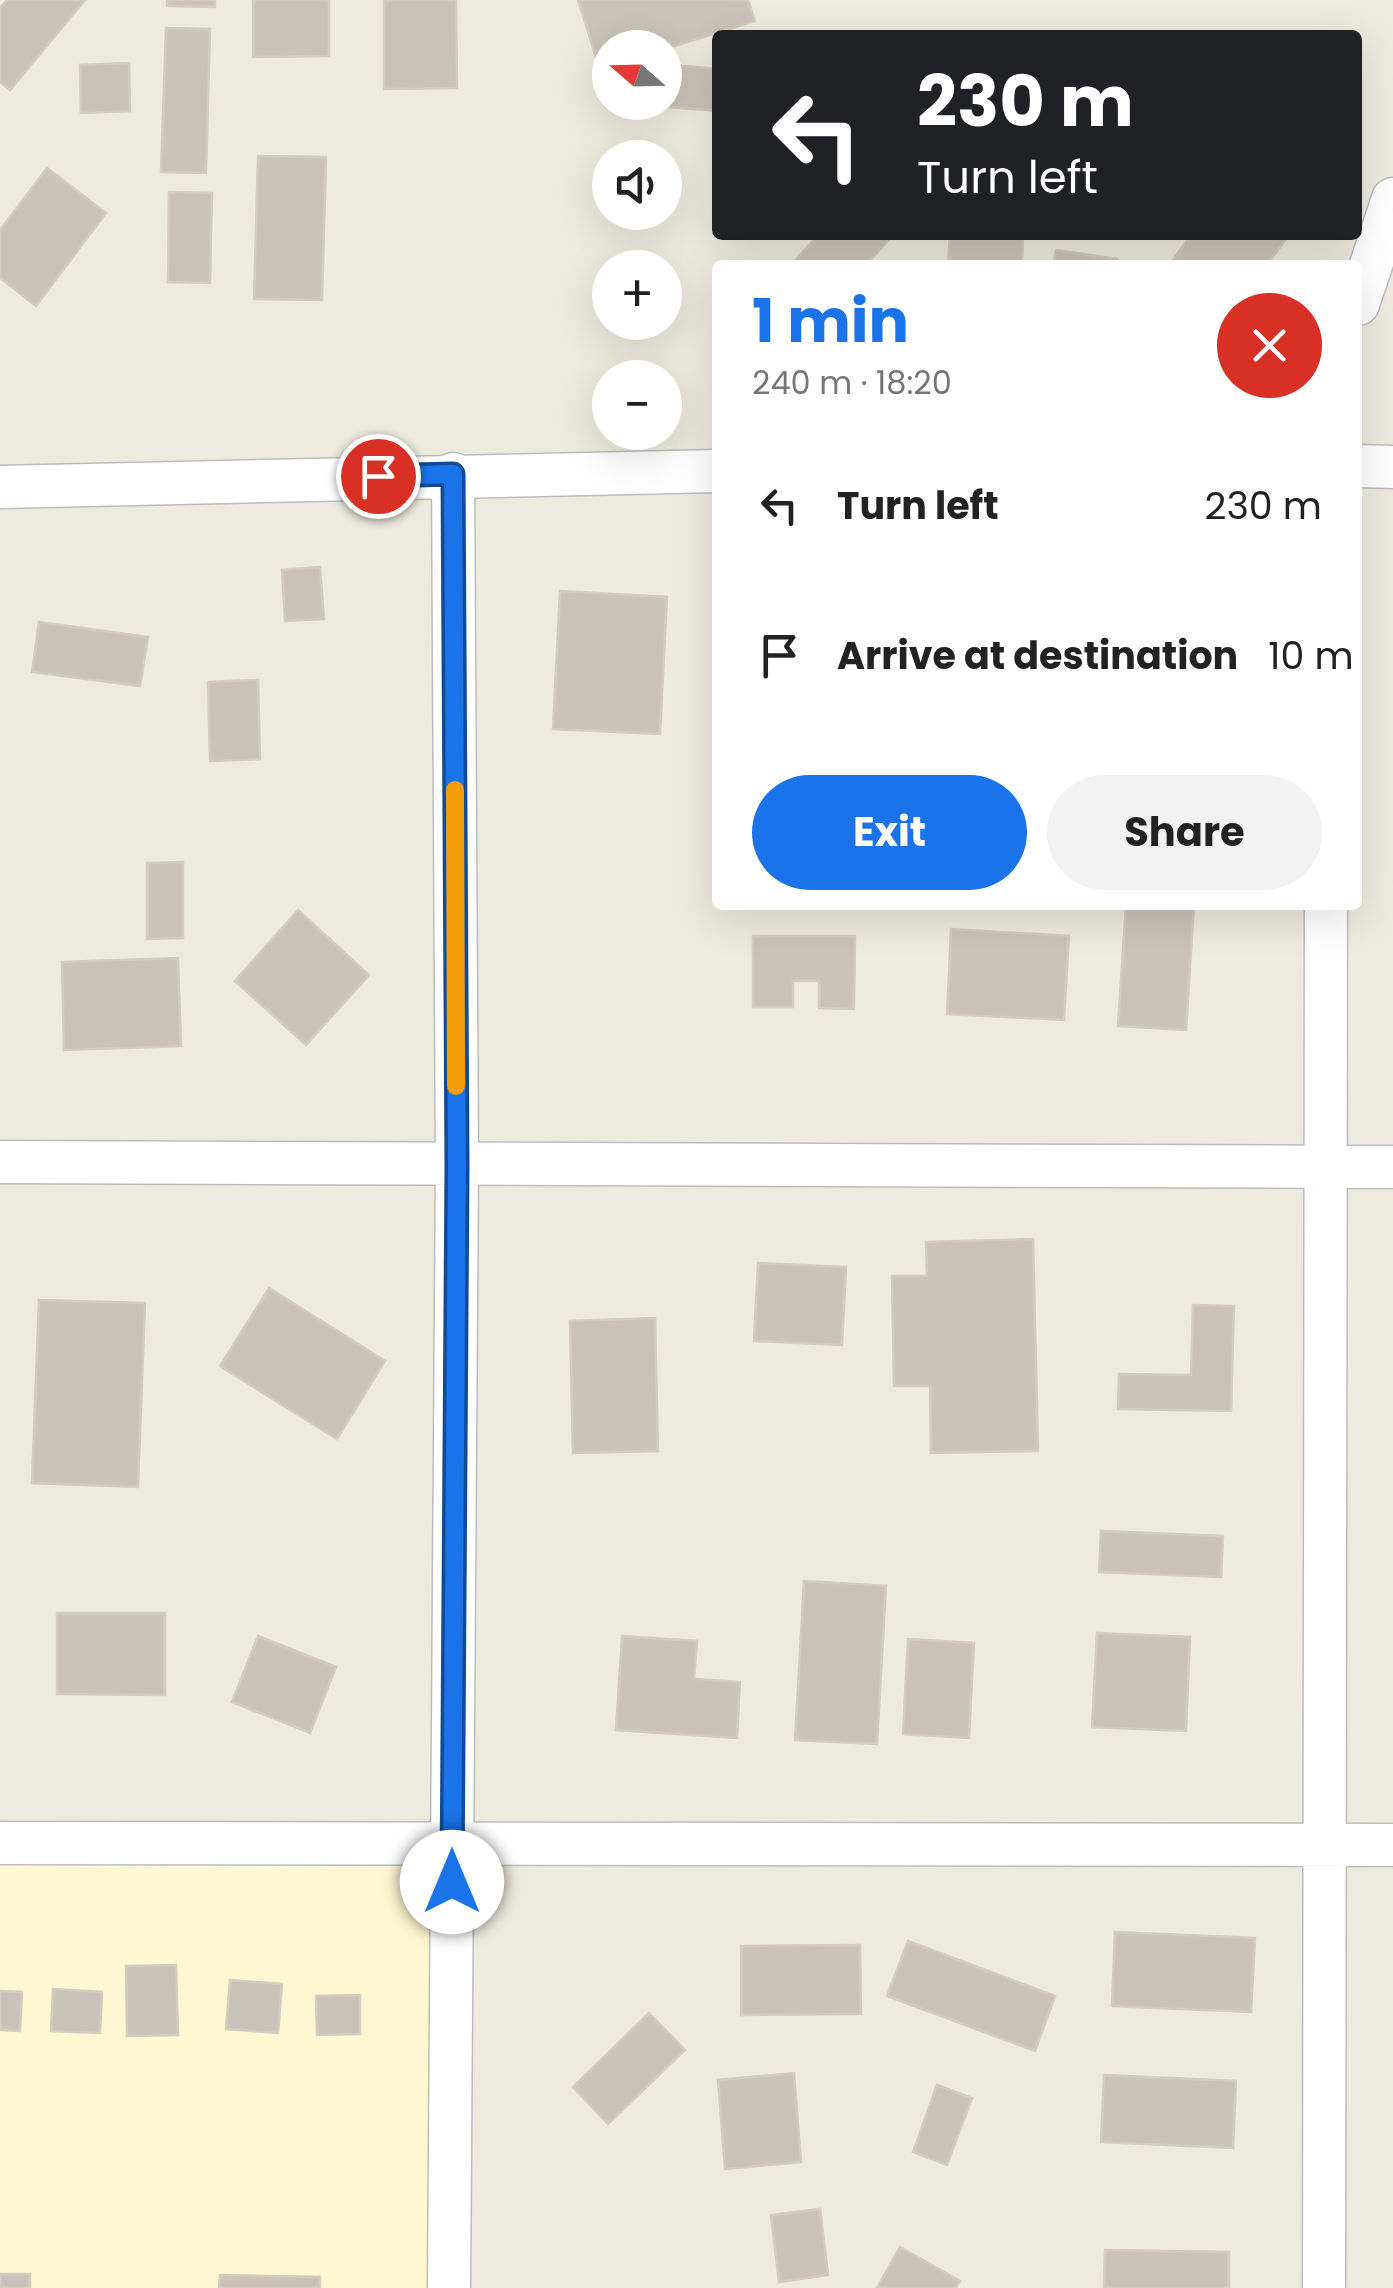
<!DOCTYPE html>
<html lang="en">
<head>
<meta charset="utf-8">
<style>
  body { margin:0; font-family:Poppins,sans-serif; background:#f2f2f2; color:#222; height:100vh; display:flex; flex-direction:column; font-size:38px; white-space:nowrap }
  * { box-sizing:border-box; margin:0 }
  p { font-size:32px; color:#767676 }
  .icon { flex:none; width:55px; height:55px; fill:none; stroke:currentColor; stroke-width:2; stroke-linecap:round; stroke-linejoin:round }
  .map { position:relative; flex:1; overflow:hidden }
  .details { position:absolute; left:712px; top:260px; width:650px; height:650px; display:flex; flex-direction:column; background:#fff; border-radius:10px; box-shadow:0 10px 40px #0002 }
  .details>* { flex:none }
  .top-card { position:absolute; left:712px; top:30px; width:650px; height:210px; border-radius:10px; box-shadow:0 10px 40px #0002; background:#202124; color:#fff; overflow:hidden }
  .needle { width:65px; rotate:290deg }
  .tools { position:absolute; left:592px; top:30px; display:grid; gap:20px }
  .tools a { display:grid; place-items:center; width:90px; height:90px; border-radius:50%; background:#fff; box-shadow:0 10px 40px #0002; font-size:50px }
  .pin { position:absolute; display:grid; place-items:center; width:85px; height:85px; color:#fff; margin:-42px; border:5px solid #fff; border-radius:50%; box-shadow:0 2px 10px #0007 }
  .me { position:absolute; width:110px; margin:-55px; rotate:0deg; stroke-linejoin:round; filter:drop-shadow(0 0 8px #0008) }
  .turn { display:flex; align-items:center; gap:35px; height:210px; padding:0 40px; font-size:45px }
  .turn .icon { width:130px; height:130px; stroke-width:2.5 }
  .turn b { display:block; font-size:70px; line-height:85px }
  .round { display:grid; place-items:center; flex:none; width:105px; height:105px; border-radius:52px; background:#f2f2f2 }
  .head { display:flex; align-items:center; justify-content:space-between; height:170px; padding:0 40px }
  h1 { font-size:60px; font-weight:700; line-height:75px; color:#1a73e8 }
  .primary-button { display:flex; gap:20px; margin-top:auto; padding:20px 40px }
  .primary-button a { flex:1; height:115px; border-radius:60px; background:#1a73e8; color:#fff; font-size:40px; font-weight:700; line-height:115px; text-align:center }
  .primary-button a+a { background:#f2f2f2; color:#222 }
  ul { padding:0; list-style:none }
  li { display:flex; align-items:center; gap:30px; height:150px; padding:0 40px }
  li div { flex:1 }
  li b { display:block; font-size:38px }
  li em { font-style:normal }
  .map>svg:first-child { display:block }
</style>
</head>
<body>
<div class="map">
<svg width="1393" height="2288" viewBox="0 0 1393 2288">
  <rect width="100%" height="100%" fill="#edebde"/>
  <path fill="#fff7d1" d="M0 1843 453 1845 449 2288H0Z"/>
  <path fill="#c8c4bb" stroke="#d2cdbc" stroke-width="2.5" d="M7 0H85L10 90 0 82V8Z
    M167 0H215V7L167 6Z
    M253 0H329V56L253 57Z
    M384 0H456L457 88 384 89Z
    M578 0H748L755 21 665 49 610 48V67L600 70Z
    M166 28 210 29 206 173 161 172Z
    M129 63 130 111 81 113 80 65Z
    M671 65 718 69V111L667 107Z
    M258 156 326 157 322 300 254 299Z
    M47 168 106 213 36 306 0 278V230Z
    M169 192 212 193 210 283 168 282Z
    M818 235H893L866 265H791Z
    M950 235H1023L1022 265H948Z
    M1191 235H1289L1267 265H1169Z
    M1056 250 1118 259 1117 265H1053Z
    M320 567 324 619 285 621 282 570Z
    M560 591 667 597 660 734 553 729Z
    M39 622 148 637 140 686 32 672Z
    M258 680 260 759 210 761 208 682Z
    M183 862V938L147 939V863Z
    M1126 905H1194L1186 1030 1118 1026Z
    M298 910 369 975 306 1045 235 981Z
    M951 929 1069 936 1064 1020 947 1014Z
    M753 936H855L854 1009 819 1008V981H793V1007H753Z
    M178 958 181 1046 64 1050 62 962Z
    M1033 1239 1038 1451 931 1453 930 1386H894L892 1276H927L926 1242Z
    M758 1263 846 1267 842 1345 754 1341Z
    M269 1288 385 1361 337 1439 220 1366Z
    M39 1300 145 1303 138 1487 32 1483Z
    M1193 1305 1234 1306 1231 1411 1118 1409 1119 1374 1191 1375Z
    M655 1318 658 1451 573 1453 570 1321Z
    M1101 1531 1223 1536 1221 1577 1099 1572Z
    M804 1581 886 1586 877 1744 795 1740Z
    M57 1613H165V1695L57 1694Z
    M1097 1633 1190 1637 1186 1731 1092 1727Z
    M258 1636 336 1667 310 1733 232 1702Z
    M622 1636 697 1641 694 1679 740 1682 737 1738 616 1730Z
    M908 1639 974 1643 969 1738 903 1734Z
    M1115 1932 1255 1938 1251 2012 1112 2006Z
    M908 1941 1055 1996 1035 2051 887 1996Z
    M860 1945 861 2014 741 2015V1946Z
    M176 1965 178 2035 127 2036 126 1966Z
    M230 1980 282 1984 278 2033 226 2029Z
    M53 1989 102 1992 100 2033 51 2031Z
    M0 1991 22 1992 20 2031 0 2030Z
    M360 1995V2034L317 2035 316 1996Z
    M649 2013 685 2050 608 2124 573 2087Z
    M794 2073 801 2162 725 2169 718 2080Z
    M1104 2075 1236 2081 1233 2148 1101 2142Z
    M937 2085 972 2098 947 2165 913 2152Z
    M820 2209 828 2275 779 2282 771 2215Z
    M900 2247 960 2281 956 2288H877Z
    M1105 2250 1229 2252V2288H1104Z
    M0 2274H30V2288H0Z
    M220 2275 320 2277V2288H219Z"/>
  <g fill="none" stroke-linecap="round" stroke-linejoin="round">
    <defs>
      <path id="minor" d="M1358 304 1393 199
        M1358 466 1393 467
        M0 487 718 471
        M0 1162 1393 1167
        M0 1843 1393 1845
        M449 2288 457 1165 453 474
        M1324 2288 1326 905"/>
    </defs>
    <use href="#minor" stroke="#babcc2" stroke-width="45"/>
    <use href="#minor" stroke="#fff" stroke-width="42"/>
  </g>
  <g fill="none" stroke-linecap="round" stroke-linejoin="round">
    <defs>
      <path id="route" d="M378 476 453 474 457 1166 452 1882"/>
    </defs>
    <use href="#route" stroke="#114b97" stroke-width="25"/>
    <use href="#route" stroke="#1a73e8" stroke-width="18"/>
    <path stroke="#f59e0b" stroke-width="18" d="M455 790 456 1086"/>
  </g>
</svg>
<div class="tools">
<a><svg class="needle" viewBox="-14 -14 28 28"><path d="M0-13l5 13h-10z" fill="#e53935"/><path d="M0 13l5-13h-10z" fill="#767676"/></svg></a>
<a><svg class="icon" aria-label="sound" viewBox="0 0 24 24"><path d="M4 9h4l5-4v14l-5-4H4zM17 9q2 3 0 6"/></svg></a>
<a>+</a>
<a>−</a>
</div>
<div class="pin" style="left:378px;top:476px;background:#d93025"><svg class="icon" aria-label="arrive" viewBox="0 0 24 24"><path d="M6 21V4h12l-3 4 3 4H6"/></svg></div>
<svg class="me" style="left:452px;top:1882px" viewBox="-20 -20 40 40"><circle r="19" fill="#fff"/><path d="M0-13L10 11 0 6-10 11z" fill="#1a73e8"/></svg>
<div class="top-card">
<div class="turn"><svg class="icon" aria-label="left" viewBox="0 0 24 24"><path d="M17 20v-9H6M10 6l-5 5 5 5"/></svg><div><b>230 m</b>Turn left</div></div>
</div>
<section class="details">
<div class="head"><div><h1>1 min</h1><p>240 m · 18:20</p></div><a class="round" style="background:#d93025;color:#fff"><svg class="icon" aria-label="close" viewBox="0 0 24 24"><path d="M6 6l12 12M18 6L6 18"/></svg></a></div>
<ul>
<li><svg class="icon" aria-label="left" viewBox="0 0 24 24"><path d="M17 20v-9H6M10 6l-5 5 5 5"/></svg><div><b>Turn left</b></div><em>230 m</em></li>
<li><svg class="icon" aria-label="arrive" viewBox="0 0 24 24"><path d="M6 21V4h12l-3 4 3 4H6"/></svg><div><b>Arrive at destination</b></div><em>10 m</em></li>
</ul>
<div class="primary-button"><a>Exit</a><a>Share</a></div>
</section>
</div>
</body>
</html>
